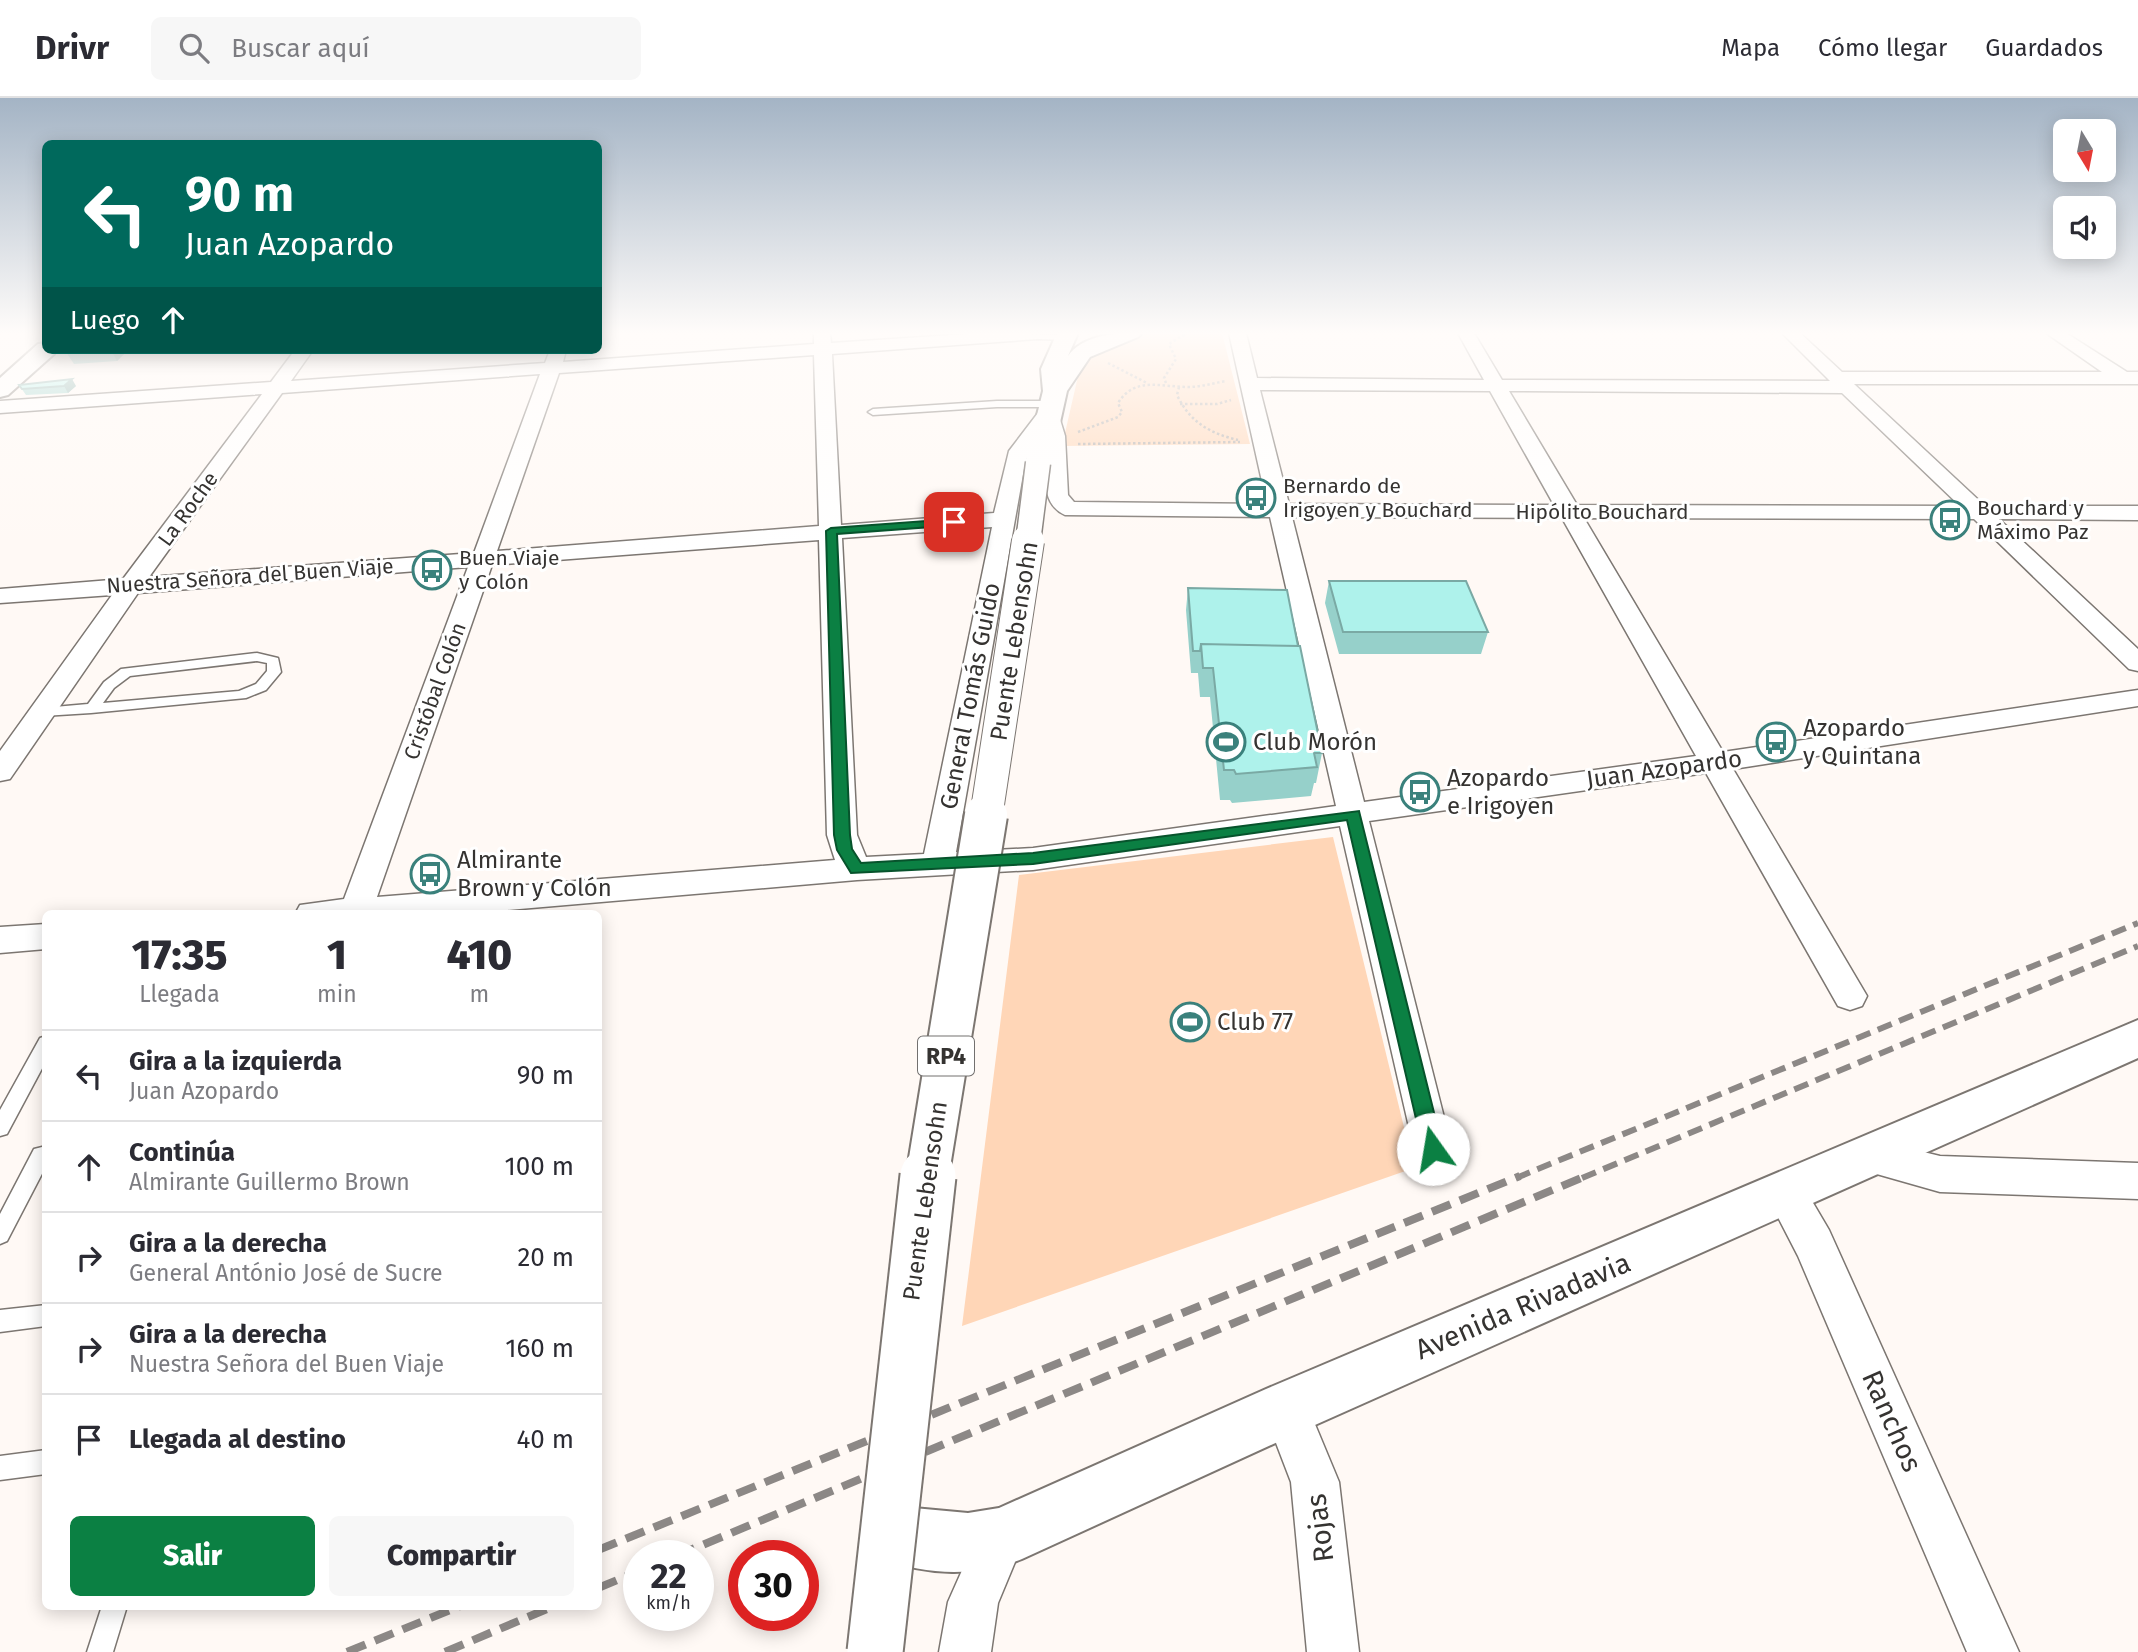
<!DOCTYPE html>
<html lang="es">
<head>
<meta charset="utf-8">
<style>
  body { margin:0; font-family:"Fira Sans",sans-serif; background:#f7f7f7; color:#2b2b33; height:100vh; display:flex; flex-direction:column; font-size:26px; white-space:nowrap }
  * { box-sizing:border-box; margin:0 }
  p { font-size:23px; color:#7c7c81 }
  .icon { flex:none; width:38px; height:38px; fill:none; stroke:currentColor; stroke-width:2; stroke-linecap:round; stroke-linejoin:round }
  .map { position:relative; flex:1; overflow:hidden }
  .side { position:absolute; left:42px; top:812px; width:560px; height:700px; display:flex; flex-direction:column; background:#fff; border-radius:10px; box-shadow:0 4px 18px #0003 }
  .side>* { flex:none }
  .banner { position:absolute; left:42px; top:42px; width:560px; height:214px; border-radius:10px; box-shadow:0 4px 18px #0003; background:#00695c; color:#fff; overflow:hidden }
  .needle { width:46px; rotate:170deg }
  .controls { position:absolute; left:2053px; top:21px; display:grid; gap:14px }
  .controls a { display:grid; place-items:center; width:63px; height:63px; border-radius:10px; background:#fff; box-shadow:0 4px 18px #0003; font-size:35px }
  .speed { position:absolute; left:623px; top:1442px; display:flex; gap:14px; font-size:35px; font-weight:700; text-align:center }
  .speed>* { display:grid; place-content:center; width:91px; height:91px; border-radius:50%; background:#fff; box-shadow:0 4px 18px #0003; line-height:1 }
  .speed small { font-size:18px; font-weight:400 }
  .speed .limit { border:10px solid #d22; background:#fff; color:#111 }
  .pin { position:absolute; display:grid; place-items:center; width:60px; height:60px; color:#fff; margin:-30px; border-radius:14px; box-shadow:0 4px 10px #0006 }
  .me { position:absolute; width:77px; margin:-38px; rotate:347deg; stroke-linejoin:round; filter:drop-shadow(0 0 5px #0008) }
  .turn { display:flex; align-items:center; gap:24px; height:147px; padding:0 28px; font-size:32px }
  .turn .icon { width:91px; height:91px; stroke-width:2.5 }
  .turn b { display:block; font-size:49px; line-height:60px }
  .then { display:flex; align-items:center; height:66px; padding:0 28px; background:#0003; gap:14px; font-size:26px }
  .eta { display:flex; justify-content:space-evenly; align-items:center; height:119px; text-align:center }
  .eta b { font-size:42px; font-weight:800; line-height:49px }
  .button { display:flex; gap:14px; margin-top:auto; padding:14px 28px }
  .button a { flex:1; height:80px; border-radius:10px; background:#0b8043; color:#fff; font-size:28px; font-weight:800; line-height:80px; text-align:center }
  .button a+a { background:#f7f7f7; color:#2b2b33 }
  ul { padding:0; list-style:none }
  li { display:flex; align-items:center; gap:21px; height:91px; padding:0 28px; border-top:2px solid #e1e1e2 }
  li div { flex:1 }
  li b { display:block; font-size:26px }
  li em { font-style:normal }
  header { display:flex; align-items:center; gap:42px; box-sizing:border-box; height:98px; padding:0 35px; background:#fff; border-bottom:2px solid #e1e1e2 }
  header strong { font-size:33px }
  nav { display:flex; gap:38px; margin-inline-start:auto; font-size:24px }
  .search { width:490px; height:63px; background:#f7f7f7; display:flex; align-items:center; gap:18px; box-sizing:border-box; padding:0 24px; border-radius:10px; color:#7c7c81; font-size:26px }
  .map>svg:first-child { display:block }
</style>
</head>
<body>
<header>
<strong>Drivr</strong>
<div class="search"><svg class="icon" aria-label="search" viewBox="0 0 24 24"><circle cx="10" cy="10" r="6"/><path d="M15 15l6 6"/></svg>Buscar aquí</div>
<nav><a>Mapa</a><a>Cómo llegar</a><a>Guardados</a></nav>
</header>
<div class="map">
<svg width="2138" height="1554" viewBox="0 0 2138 1554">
  <rect width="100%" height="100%" fill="#fff9f5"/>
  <path fill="#ffd6b7" d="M1149 235H1222L1250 346 1062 348 1079 274 1087 261Z
    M1333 739 1414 1070 962 1228 1019 777Z"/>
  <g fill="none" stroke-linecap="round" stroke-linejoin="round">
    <defs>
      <path id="service" d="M997 303H1051L1056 306 1051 309H997L873 317 868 314 873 311Z
        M257 555 278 560 281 574 266 592 246 600 91 615 43 618 36 614 43 610 88 606 104 584 121 571ZM257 563 267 565V573L256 586 239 593 103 605 114 590 130 578Z
        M46 938V963L7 1036 0 1038V1012L40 940Z
        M46 1048V1068L7 1143 0 1146V1116L34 1051Z
        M46 1207V1228L0 1234V1212Z
        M46 1352V1376L0 1382V1358Z
        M102 1508H127L113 1554H87Z"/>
      <path id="minor" d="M814 235H830L831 245 983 235 1075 237 1066 242 1038 241 832 256 841 427 994 415 1009 353 1041 311 1048 309 1058 315 1065 338 1068 397 1074 404 1267 406 1229 235H1246L1257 280 1484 282 1458 235H1474L1502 282 1830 283 1782 235H1800L1842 274H2102L2046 235H2066L2127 274H2138V286H1854L1985 408H2138V422L1999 421 2138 551V573L2129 571 1974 421 1584 420 1723 654 2138 592V608L1733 671 1867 898 1862 908 1850 912 1838 908 1706 675 1369 723 1452 1051 1447 1063 1433 1068 1419 1063 1414 1051 1340 728 1033 772 857 782 461 816H295L300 807 344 801 468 469 138 495 10 681 0 683V653L112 497 0 505V491L123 481 262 296 0 315V303L271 284 295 252H313L291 283 545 265 550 252H566L563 264 814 246ZM814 257 819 428 497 453 559 275ZM540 276 474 455 149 479 282 295ZM1260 292 1490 293 1554 407 1289 406ZM1509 293 1842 295 1960 408 1577 407ZM1044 334C1050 360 1034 403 1065 417L1270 419 1336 708 1033 750 956 754 1025 365 1029 354ZM1292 419 1562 420 1696 658 1364 704ZM992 429 924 756 866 759 857 737 842 440ZM819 442 827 737 835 762 377 799 492 467Z
        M46 826V851L0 855V829Z
        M1866 1040 1940 1058 2138 1065V1101L1940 1094 1852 1069 1847 1057 1852 1045Z
        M1785 1076 1799 1081 1829 1132 2019 1554H1967L1798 1158 1765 1094 1771 1081Z
        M1286 1288 1302 1295 1339 1384 1359 1554H1307L1291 1384 1263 1311 1270 1295Z
        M1001 1416 1018 1423 1025 1440 998 1505 991 1554H939L948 1504 984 1423Z"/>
      <path id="tertiary" d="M46 245V252H56L54 256 8 297 0 299V280L38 246Z
        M2138 922V960L1306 1331 1022 1461C978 1479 926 1478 882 1460L873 1439 882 1418 903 1409 968 1415 999 1410 1266 1291Z"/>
      <path id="primary" d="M1057 235H1078L1068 258C1083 237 1118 234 1142 235L1138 239 1090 259 1067 293 1051 365 1047 370H1029L1025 365 1043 293 1041 271Z"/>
    </defs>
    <use href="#service" stroke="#7c7671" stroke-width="3"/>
    <use href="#minor" stroke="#7c7671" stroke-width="3"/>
    <use href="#tertiary" stroke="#7c7671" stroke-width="4"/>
    <use href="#primary" stroke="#7c7671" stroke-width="4"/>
    <path stroke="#b3aeab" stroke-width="2.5" stroke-dasharray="2.5 2.5" stroke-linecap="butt" d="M1108 265 1147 285
      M1166 285 1164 280 1176 261 1169 246 1187 235
      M1179 289 1177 297C1190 324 1209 335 1238 342
      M1180 306H1217L1231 302
      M1078 334 1118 319 1122 314 1118 305C1135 278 1161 289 1188 289 1201 289 1213 285 1226 283
      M1078 346 1240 344"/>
    <use href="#service" fill="#fff" fill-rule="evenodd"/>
    <use href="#minor" fill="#fff" fill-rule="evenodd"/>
    <use href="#tertiary" fill="#fff" fill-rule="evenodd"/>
    <use href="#primary" fill="#fff" fill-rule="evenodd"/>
    <path stroke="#8c8886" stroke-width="6" stroke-dasharray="15 8" stroke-linecap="butt" d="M1516 1080 2138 825
      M1582 1080 2138 848"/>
    <path stroke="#8c8886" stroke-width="8" stroke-dasharray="20 10" stroke-linecap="butt" d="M598 1452 1520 1078
      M676 1458 1586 1078
      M598 1490 639 1473
      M347 1554 460 1508
      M445 1554 554 1508"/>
    <defs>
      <path id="primary-bridge-far3" d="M1028 444 1038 365"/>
      <path id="primary-bridge-far2" d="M986 719 1028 443"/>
      <path id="primary-bridge-far1" d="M927 1080 986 717"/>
      <path id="primary-bridge" d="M875 1554 928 1078"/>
    </defs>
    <use href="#primary-bridge-far3" stroke="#7c7671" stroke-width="27" stroke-linecap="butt"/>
    <use href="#primary-bridge-far2" stroke="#7c7671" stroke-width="34" stroke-linecap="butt"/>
    <use href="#primary-bridge-far1" stroke="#7c7671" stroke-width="46" stroke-linecap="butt"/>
    <use href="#primary-bridge" stroke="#7c7671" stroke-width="59" stroke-linecap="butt"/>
    <use href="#primary-bridge-far3" stroke="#fff" stroke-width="24"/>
    <use href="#primary-bridge-far2" stroke="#fff" stroke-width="32"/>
    <use href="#primary-bridge-far1" stroke="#fff" stroke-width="42"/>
    <use href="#primary-bridge" stroke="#fff" stroke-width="55"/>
  </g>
  <path fill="#96d0ca" d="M68 252H124L126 254 117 263 74 266 66 254Z
    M19 287 76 288 68 295 26 297Z
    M1329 483 1488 534 1481 556H1339L1325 505Z
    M1188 490 1298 548 1322 655 1316 685H1314L1311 698 1232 705 1230 702H1220L1210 599H1200L1198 575H1191L1186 512Z"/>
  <path fill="#7aa9a4" d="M111 252H124L126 254 117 263Z
    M72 281 76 288 68 295 64 288Z"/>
  <path fill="#aef2eb" stroke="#7aa9a4" stroke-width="2" d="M68 252H92L66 254Z
    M72 281 64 288 22 291 19 287Z
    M1329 483H1466L1488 534H1343Z
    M1188 490 1287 492 1298 548 1201 546 1200 553H1193Z
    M1201 546 1300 548 1322 655H1314L1317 669 1236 676 1234 672H1224L1213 570H1203Z"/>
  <linearGradient id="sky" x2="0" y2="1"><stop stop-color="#a4b4c5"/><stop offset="0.52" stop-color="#fffcfa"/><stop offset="1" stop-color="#fffcfa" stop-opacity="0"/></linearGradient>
  <rect width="2138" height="452" fill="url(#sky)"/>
  <path fill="#0b8043" stroke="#07532c" stroke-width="2" d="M954 421 958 422V427L837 436 850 737 852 751 861 765 1033 755 1359 713 1443 1051 1440 1057 1433 1060 1426 1057 1423 1051 1347 722 1033 766 851 775 837 752 834 737 826 433 831 430Z"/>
  <defs>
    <symbol id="bus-ring" viewBox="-11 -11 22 22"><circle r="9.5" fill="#fff" stroke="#3a817c" stroke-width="1.5"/><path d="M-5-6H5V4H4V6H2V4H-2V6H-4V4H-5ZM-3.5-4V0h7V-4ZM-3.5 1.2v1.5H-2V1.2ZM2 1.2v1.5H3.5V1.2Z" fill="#3a817c"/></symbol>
    <symbol id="stadium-ring" viewBox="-11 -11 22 22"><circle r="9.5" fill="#fff" stroke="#3a817c" stroke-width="1.5"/><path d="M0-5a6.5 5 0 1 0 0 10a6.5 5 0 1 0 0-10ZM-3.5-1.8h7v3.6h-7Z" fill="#3a817c"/></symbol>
  </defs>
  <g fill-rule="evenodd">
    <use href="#bus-ring" x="1234" y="378" width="44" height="44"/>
    <use href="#bus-ring" x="1928" y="400" width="44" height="44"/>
    <use href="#bus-ring" x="410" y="450" width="44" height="44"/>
    <use href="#stadium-ring" x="1204" y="622" width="44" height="44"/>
    <use href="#bus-ring" x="1754" y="622" width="44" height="44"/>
    <use href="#bus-ring" x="1398" y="672" width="44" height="44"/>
    <use href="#bus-ring" x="408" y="754" width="44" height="44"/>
    <use href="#stadium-ring" x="1168" y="902" width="44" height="44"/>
  </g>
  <g text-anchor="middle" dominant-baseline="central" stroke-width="6" stroke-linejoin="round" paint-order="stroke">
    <g font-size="21" fill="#353331" stroke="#fff" text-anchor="start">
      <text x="1283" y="388">Bernardo de<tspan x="1283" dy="24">Irigoyen y Bouchard</tspan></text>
      <text x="1977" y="410">Bouchard y<tspan x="1977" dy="24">Máximo Paz</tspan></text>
      <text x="459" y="460">Buen Viaje<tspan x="459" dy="24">y Colón</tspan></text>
    </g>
    <g font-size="21" fill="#353331" stroke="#fff">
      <text transform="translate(188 411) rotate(-54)">La Roche</text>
      <text x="1602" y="414">Hipólito Bouchard</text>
      <text transform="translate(250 478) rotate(-4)">Nuestra Señora del Buen Viaje</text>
      <text transform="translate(435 593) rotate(-70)">Cristóbal Colón</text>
    </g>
    <rect fill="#fff" stroke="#72706f" stroke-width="2" x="918" y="938.5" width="56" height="39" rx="5"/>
    <g font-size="23" font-weight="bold" fill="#353331">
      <text x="946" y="958">RP4</text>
    </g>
    <g font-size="24" fill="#353331" stroke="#fff">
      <text transform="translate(1014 543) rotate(-81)">Puente Lebensohn</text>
      <text transform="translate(970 598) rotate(-79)">General Tomás Guido</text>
      <text transform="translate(1664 671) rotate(-8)">Juan Azopardo</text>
      <text transform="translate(925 1103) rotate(-82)">Puente Lebensohn</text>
    </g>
    <g font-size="24" fill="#353331" stroke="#fff" text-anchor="start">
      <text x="1803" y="630">Azopardo<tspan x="1803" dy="28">y Quintana</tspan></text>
      <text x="1253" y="644">Club Morón</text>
      <text x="1447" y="680">Azopardo<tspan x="1447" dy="28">e Irigoyen</tspan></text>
      <text x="457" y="762">Almirante<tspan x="457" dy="28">Brown y Colón</tspan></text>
      <text x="1217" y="924">Club 77</text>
    </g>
    <g font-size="28" fill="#353331" stroke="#fff">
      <text transform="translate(1523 1208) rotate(-23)">Avenida Rivadavia</text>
      <text transform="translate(1892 1323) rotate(66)">Ranchos</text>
      <text transform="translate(1320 1430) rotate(-97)">Rojas</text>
    </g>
  </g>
</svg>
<div class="controls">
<a><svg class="needle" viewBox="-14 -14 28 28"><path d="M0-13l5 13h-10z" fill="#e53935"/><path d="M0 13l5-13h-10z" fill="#7c7c81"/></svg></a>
<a><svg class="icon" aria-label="sound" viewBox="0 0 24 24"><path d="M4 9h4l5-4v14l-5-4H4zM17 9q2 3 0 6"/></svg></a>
</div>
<div class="speed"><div>22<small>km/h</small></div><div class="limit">30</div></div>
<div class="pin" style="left:954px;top:424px;background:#d93025"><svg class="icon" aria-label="arrive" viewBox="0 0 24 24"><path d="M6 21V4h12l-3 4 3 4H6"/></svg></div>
<svg class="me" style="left:1433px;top:1051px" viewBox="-20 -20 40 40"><circle r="19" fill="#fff"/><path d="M0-13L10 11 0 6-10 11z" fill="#0b8043"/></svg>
<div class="banner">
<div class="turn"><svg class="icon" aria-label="left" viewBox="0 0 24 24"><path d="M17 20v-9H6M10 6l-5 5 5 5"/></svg><div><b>90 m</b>Juan Azopardo</div></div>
<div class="then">Luego<svg class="icon" aria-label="ahead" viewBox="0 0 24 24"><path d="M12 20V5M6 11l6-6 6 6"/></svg></div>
</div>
<section class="side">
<div class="eta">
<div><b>17:35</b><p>Llegada</p></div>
<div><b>1</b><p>min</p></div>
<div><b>410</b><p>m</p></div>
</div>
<ul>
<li><svg class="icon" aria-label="left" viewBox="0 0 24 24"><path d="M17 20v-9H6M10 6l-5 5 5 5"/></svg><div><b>Gira a la izquierda</b><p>Juan Azopardo</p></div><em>90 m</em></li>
<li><svg class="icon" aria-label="ahead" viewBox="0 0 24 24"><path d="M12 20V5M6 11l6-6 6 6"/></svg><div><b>Continúa</b><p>Almirante Guillermo Brown</p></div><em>100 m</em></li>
<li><svg class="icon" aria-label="right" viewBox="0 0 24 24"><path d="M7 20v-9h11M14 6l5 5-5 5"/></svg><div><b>Gira a la derecha</b><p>General António José de Sucre</p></div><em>20 m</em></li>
<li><svg class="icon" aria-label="right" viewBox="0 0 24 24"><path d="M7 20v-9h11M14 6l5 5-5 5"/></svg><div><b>Gira a la derecha</b><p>Nuestra Señora del Buen Viaje</p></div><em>160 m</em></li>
<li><svg class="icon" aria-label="arrive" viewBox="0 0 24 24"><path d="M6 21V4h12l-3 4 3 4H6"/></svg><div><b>Llegada al destino</b></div><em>40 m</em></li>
</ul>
<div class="button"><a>Salir</a><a>Compartir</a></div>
</section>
</div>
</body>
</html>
